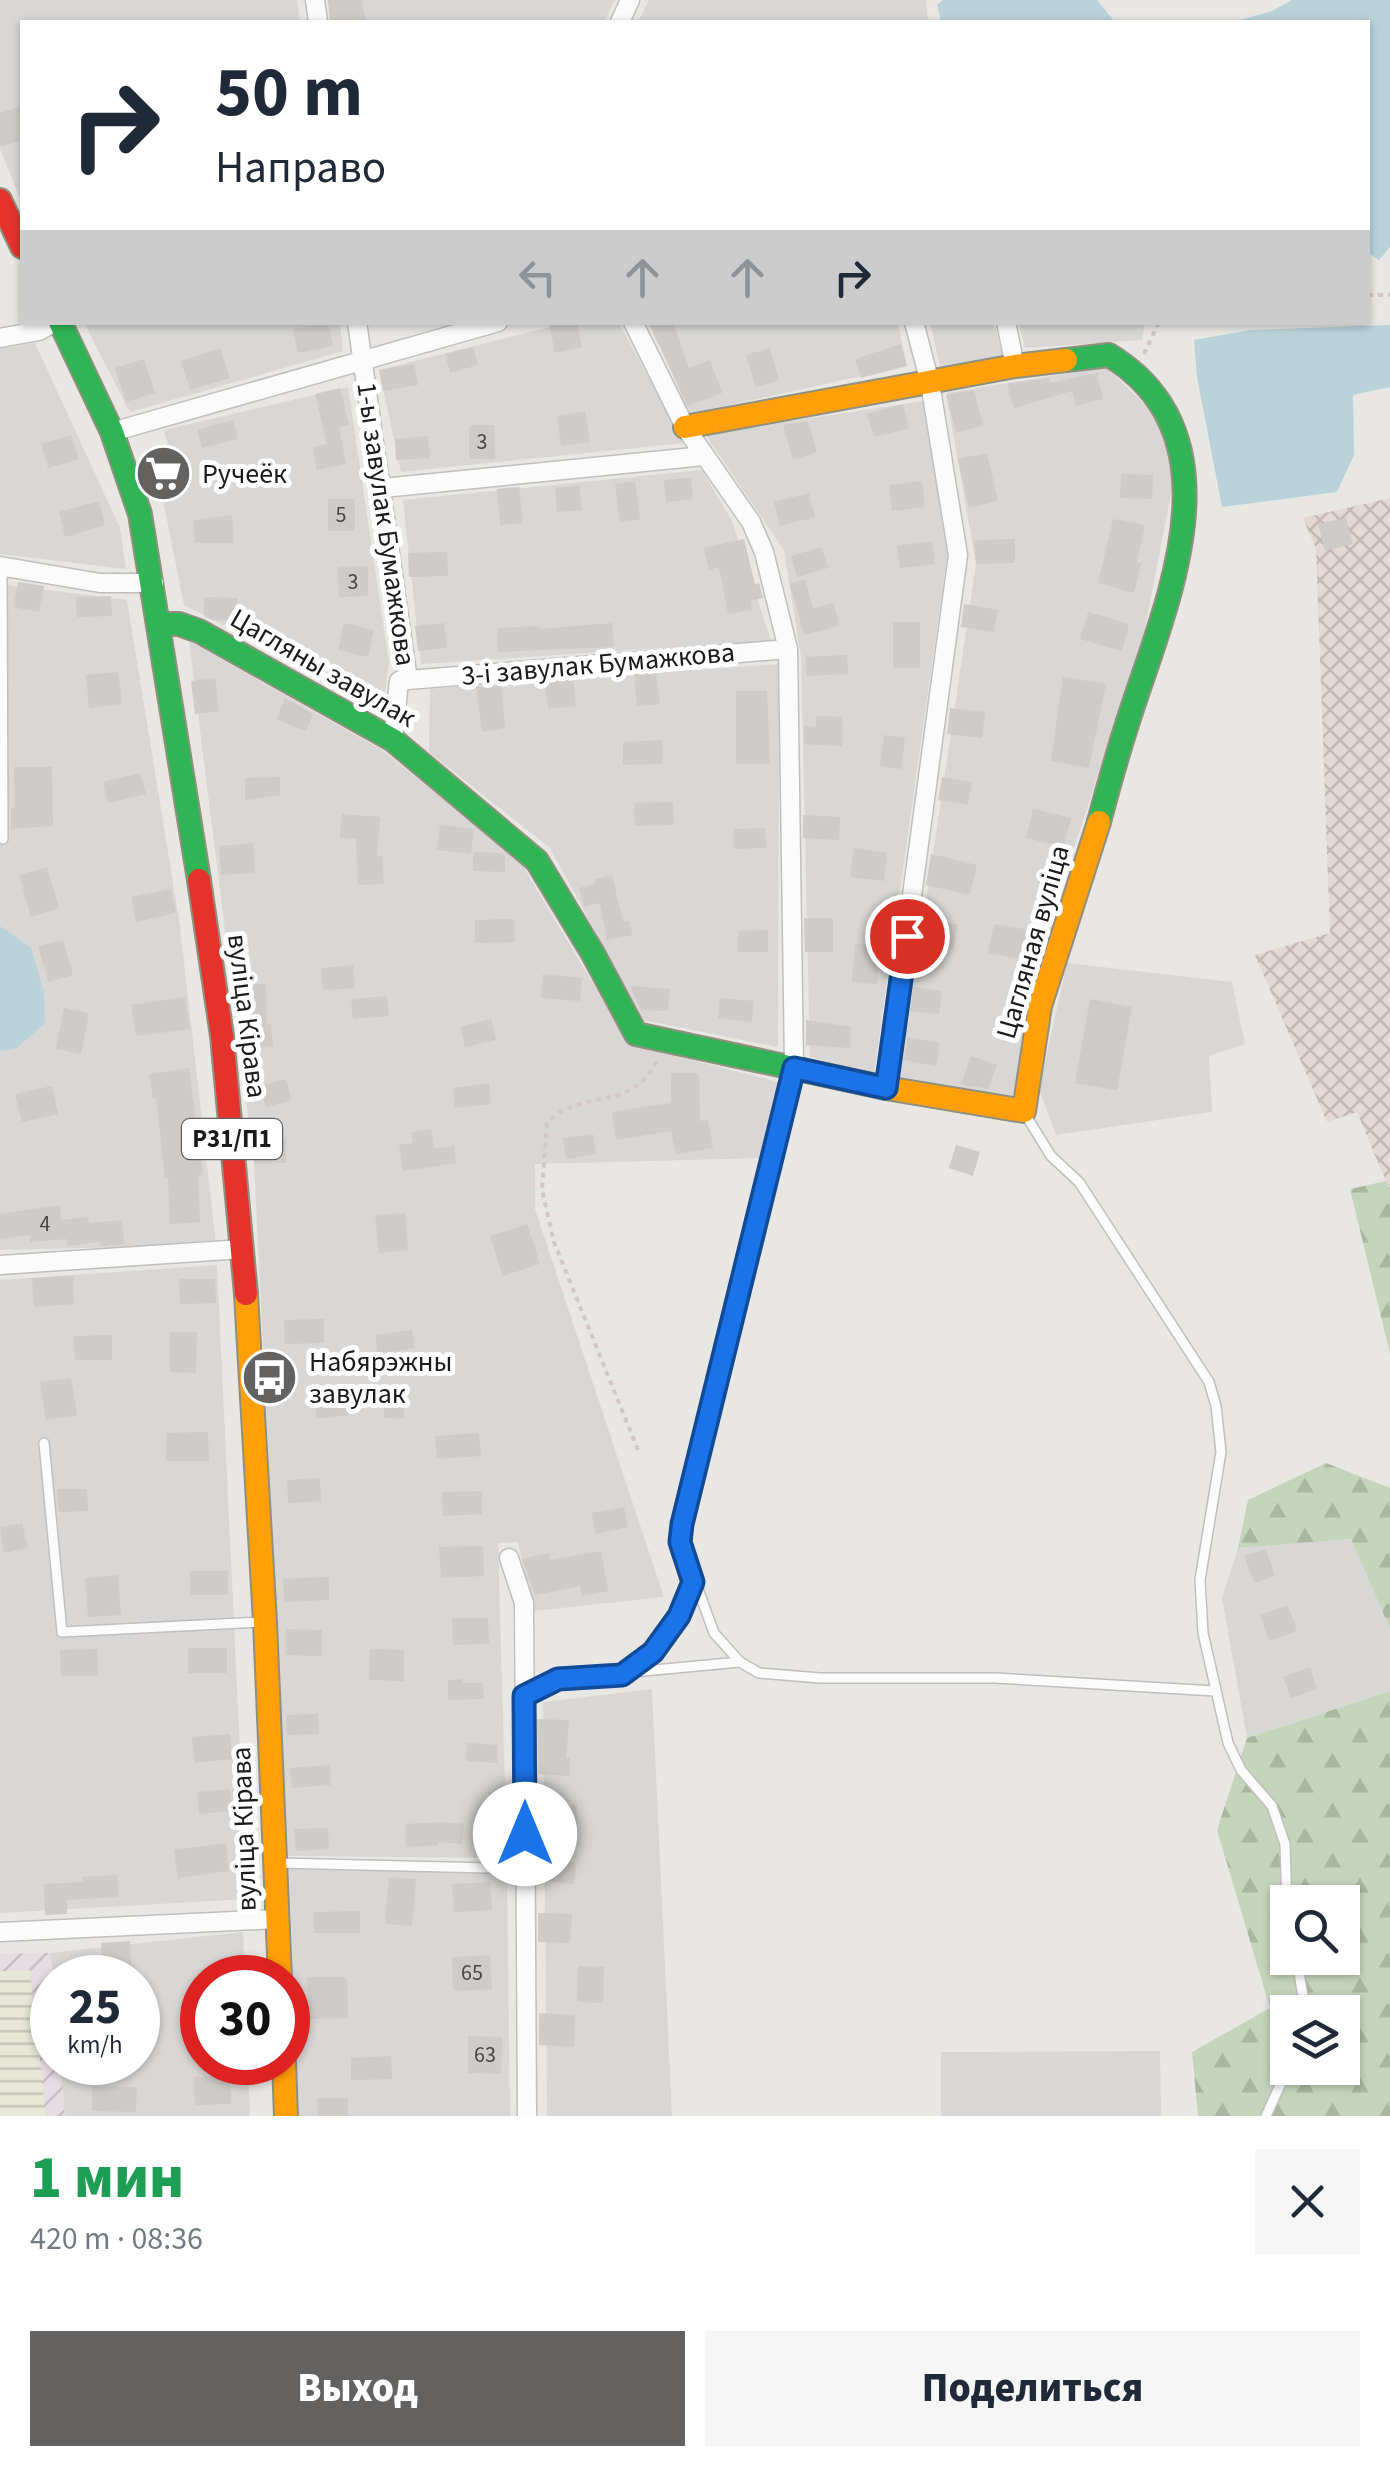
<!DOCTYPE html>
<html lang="ru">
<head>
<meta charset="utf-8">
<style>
  body { margin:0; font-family:"Source Sans 3",sans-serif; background:#f6f6f7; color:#1f2937; height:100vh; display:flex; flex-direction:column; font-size:38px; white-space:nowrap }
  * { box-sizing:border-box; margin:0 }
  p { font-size:32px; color:#747a83 }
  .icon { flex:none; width:55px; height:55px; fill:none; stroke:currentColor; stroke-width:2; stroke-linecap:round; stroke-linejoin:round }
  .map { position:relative; height:2116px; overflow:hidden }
  .details { display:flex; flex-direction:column; background:#fff; flex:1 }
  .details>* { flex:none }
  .top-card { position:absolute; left:20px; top:20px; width:1350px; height:305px; border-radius:0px; box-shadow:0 2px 8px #0004; background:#fff; color:#1f2937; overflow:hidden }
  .fabs { position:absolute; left:1270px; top:1885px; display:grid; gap:20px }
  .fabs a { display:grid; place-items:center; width:90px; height:90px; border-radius:0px; background:#fff; box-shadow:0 2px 8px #0004; font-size:50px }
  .speed { position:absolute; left:30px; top:1955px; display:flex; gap:20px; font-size:50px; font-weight:700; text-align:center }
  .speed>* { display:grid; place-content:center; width:130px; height:130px; border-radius:50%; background:#fff; box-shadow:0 2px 8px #0004; line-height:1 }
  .speed small { font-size:25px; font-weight:400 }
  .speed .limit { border:15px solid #d22; background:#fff; color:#111 }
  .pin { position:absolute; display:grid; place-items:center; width:85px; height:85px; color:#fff; margin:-42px; border:5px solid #fff; border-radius:50%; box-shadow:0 2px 10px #0007 }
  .me { position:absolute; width:110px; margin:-55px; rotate:0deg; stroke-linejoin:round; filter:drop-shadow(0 0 8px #0008) }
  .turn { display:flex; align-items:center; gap:35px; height:210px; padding:0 30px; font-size:45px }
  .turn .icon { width:130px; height:130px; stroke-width:2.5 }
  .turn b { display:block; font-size:70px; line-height:85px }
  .lanes { display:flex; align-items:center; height:95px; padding:0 30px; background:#0003; justify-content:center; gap:50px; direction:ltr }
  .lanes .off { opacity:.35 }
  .round { display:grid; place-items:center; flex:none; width:105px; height:105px; border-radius:0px; background:#f6f6f7 }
  .head { display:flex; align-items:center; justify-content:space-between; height:170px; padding:0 30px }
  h1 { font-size:60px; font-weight:800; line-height:75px; color:#1e9e55 }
  .button { display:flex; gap:20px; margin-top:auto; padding:20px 30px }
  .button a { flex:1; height:115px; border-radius:0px; background:#636261; color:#fff; font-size:40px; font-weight:800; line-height:115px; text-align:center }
  .button a+a { background:#f6f6f7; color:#1f2937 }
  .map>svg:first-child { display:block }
</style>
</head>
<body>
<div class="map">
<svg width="1390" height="2116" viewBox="0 0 1390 2116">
  <defs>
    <pattern id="industrial-furrows" width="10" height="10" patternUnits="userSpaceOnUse" patternTransform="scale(2.5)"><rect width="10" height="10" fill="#e6dde2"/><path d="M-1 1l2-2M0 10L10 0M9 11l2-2" fill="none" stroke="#c5bdc1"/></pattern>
    <pattern id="military-cross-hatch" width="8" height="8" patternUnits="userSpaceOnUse" patternTransform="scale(2.5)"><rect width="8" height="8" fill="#e3d8d3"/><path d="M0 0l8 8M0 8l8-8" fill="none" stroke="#c2b9b5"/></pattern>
    <pattern id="farmland-rules" width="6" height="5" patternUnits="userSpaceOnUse" patternTransform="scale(2.5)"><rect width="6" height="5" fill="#e8e8d7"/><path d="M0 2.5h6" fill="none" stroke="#c6c6b8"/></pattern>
    <pattern id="forest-firs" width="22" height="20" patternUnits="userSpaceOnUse" patternTransform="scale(2.5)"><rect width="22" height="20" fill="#c5d5bb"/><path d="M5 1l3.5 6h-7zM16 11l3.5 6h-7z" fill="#a9b6a0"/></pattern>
  </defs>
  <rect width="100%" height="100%" fill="#e9e7e3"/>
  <path fill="#d8d7d5" d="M0 0H297L300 22H22V203L0 149Z
    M330 0H615L604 22H332Z
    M649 0H926L928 22H638Z
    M84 323H340L343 351 130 412Z
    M565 323H619L684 443 401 472 379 370Z
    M651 323H898L907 366 689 414Z
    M930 323H994L1004 360 940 366Z
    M1019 323V322L1145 323 1142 340 1025 348Z
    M35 343 120 528 126 569 0 554V349Z
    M1106 367 1161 420 1173 484 1144 633 1032 977 1016 1097 900 1077 976 564 946 393Z
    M348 387 389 663 383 708 184 605 161 490 180 492 164 430Z
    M924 401 948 550 874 1074 810 1057 801 657 784 550 705 434Z
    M702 470 732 521 771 641 421 664 403 500Z
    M0 584 127 600 180 926 216 1245 0 1250Z
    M189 641 382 750 520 861 629 1044 779 1082 766 1158 535 1164V1209L664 1597 533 1611 518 1542 498 1543 507 1858 288 1856 254 1163Z
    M779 664 778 1047 643 1020 550 848 429 752 430 689Z
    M1067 963 1232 982 1245 1044 1209 1056 1212 1112 1056 1135 1039 1089Z
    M217 1265 247 1899 0 1913V1280Z
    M1351 1539 1390 1629V1691L1247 1738 1222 1598 1238 1548Z
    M652 1689 672 2116H547L543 1702Z
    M289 1869 507 1873 510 2116H299Z
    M243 1932 245 1977 202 1978V2062L248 2063 250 2116H65L60 2063 138 2062V1978L53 1977 50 1953Z
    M1160 2051 1161 2116H941V2052Z"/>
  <path fill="url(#industrial-furrows)" d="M50 1953 52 2062 60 2063 65 2116H0V1954Z"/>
  <path fill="url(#military-cross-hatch)" d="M1390 498V1191L1357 1112 1327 1122 1255 955 1330 933 1316 549 1303 518Z"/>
  <path fill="url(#farmland-rules)" d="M30 1970 46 2116H0V1971Z"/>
  <path fill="url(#forest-firs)" fill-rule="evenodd" d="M1386 1181 1390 1191V1354L1350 1189Z
    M1326 1463 1390 1488V1629L1351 1539 1238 1548 1248 1500Z
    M1390 1691V2116H1198L1192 2052 1270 2008 1217 1830 1247 1738ZM1288 1902H1342V1958H1288ZM1288 2012H1342V2068H1288Z"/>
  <path fill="#b9d3d9" d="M943 0H1097L1115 22H941L937 5Z
    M1292 0H1390V247L1379 260 1368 253V22H1234L1272 11Z
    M1390 325V387L1353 395 1354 455 1337 492 1222 507 1197 377 1194 340 1251 330Z
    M0 926 31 948 44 992 45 1023 17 1048 0 1051Z"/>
  <path fill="#cecbc8" d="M328 0H362L366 22H330Z
    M22 106V140L0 147V113Z
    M328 322 333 346 298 353 293 329Z
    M549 322H577L582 347 555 353Z
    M648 322H673L689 368 710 360 722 393 688 406Z
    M901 344 907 366 861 378 855 359Z
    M473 347 478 365 450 373 445 354Z
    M220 348 230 378 190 390 181 361Z
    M770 348 779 380 756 387 746 355Z
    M144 359 155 393 126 402 115 368Z
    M414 364 418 385 383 391 379 370Z
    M1097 373 1103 399 1076 406 1072 391 1014 408 1007 384 1049 378 1050 383Z
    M340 388 349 425 339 427 346 464 317 470 313 447 327 444 315 394Z
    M974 390 983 426 956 432 946 395Z
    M903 404 909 428 874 437 867 414Z
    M585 411 590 442 561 446 557 416Z
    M233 420 238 439 202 448 197 430Z
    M808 421 817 452 793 460 783 425Z
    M469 425H494L495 459H469Z
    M71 435 79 459 48 468 41 444Z
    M428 436 430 458 396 460 395 439Z
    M987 453 998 501 969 508 958 459Z
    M1121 474 1153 475 1152 499 1120 498Z
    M691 477 693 499 666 502 664 480Z
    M635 481 640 519 620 522 615 484Z
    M922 481 925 507 892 511 889 485Z
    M579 485 582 510 557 512 555 488Z
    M519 487 523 523 500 525 497 489Z
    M809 493 815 517 780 526 774 502Z
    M328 499H355V531H328Z
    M99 501 105 525 65 537 59 512Z
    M232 515 234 543H195L194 520Z
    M1346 518 1353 544 1325 551 1318 524Z
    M1113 519 1145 525 1137 562 1141 563 1134 593 1098 583Z
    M744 539 755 584 759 583 763 598 750 601 752 610 728 614 719 567 709 570 704 548Z
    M1015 539V563L976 564 975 540Z
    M932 541 935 564 900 568 897 546Z
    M822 547 828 568 797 577 791 556Z
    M447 552 448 576 409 577 408 553Z
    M368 566V596L339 597 338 567Z
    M805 579 813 608 834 603 839 626 804 635 790 584Z
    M18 582 44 586 39 612 13 607Z
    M111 596 112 616 77 617 76 597Z
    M204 597 238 598 236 621 212 620 204 616Z
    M964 604 998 610 994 632 961 627Z
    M1088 612 1129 624 1122 651 1080 639Z
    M893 622H920V668H893Z
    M344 623 374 630 368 657 338 650Z
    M444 623 447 648 418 651 415 626Z
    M612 623 614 647 498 652 497 628 540 626V629Z
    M847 655 848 674 807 676 806 657Z
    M118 672 122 704 89 708 86 675Z
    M656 672 660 704 637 706 634 674Z
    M1063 677 1106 684 1089 768 1051 761Z
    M215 678 219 711 195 714 191 681Z
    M573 679 576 706 548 709 545 681Z
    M501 685 505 728 482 732 476 687Z
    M736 691H767L770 764H736Z
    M285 698 313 714 306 731 276 719Z
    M950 708 985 712 982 738 947 734Z
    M816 716 843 717 842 746 804 744V726L816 727Z
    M884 735 905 738 901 769 880 766Z
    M662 740 663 764 623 765V742Z
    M14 767H52L53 826 11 829V808L15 807Z
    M140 773 146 794 108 803 103 782Z
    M280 777V795L245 800V778Z
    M942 777 972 782 968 805 938 800Z
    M673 802 674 825 635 826 634 803Z
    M1033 809 1071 818 1064 847 1026 838Z
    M342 814 380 817 377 856H382L384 884 358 885 356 839 340 838Z
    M803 815 840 817 839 840 803 838Z
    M440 825 474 829 471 854 437 850Z
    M765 828 766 848 734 849 733 829Z
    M253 843 255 873 221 875 219 846Z
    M854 848 887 853 884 881 850 877Z
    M473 852 502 853 505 855V872L473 871Z
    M931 854 977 865 970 895 926 885Z
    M47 867 59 908 31 917 19 875Z
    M612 875 623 922 629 920 632 935 607 940 600 903 584 907 579 888 596 884 595 879Z
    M171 889 176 913 136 922 131 897Z
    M804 918H833V952H805Z
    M514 919 515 942 475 943V920Z
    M922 919 958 925 953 950 918 944Z
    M994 924 1036 931 1030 961 988 953Z
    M768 930V952H738V931Z
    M63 940 73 975 48 982 38 946Z
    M855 944 880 946 877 984 852 982Z
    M353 965 355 988 323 990 321 968Z
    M543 974 582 978 580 1001 541 998Z
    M232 984H266L267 1024H271L273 1046 243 1050Z
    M630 986 670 989 668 1011 641 1010Z
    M913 987 942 991 939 1014 910 1011Z
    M387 996 389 1016 353 1019 351 999Z
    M185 997 190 1029 136 1036 131 1005Z
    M720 998 754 1001 752 1022 718 1018Z
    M1090 999 1132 1007 1117 1090 1075 1083Z
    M64 1008 89 1013 81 1054 56 1049Z
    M491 1019 496 1040 465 1047 460 1027Z
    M806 1020 851 1027 850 1048 806 1045Z
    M908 1037 940 1043 936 1066 904 1060Z
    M971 1056 997 1065 988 1089 961 1084Z
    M189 1068 203 1175 198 1176 200 1222 170 1224 168 1178 165 1179 156 1098 153 1099 149 1074Z
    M671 1073H699L700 1121 708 1120 713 1148 676 1154 671 1131 616 1140 612 1112 671 1103Z
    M286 1079 292 1100 266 1107 260 1086Z
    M489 1083 491 1104 455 1108 453 1088Z
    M52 1086 58 1114 22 1122 15 1094Z
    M431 1129 434 1149 454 1146 456 1163 403 1171 399 1145 413 1143 411 1132Z
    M593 1134 596 1154 566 1159 563 1138Z
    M253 1139H286V1163H254Z
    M956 1145 980 1152 973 1176 949 1168Z
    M60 1205 61 1220 88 1217 89 1223 122 1220 124 1244 100 1246 99 1242 67 1246V1239L30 1242V1235L0 1239V1214Z
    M405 1213 408 1250 379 1253 375 1215Z
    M527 1224 540 1264 503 1276 490 1236Z
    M73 1276 74 1304 34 1307 32 1278Z
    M179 1279H215L216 1303 180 1304Z
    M324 1319V1343L285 1344 284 1320Z
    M412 1330 415 1348 378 1354 375 1335Z
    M170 1332H197L196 1373 170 1372Z
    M112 1335V1360H75L74 1336Z
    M71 1378 77 1415 46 1420 40 1382Z
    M385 1385 404 1386V1419L384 1418Z
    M347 1398 349 1415 317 1419 314 1402Z
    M208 1432 209 1461H166V1433Z
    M479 1433 481 1456 437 1459 435 1436Z
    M320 1478 321 1501 288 1503 287 1480Z
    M57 1489H87L88 1511 59 1512Z
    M482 1491V1514L443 1516 442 1492Z
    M624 1507 628 1527 596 1534 592 1513Z
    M22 1523 28 1548 4 1553 0 1527Z
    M483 1546 484 1576 441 1578 439 1547Z
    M1266 1549 1275 1576 1254 1583 1244 1556Z
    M601 1551 608 1591 582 1596 580 1586 535 1595 522 1559 549 1553 550 1560Z
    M190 1571H228V1595H190Z
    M118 1575 121 1615 88 1617 85 1578Z
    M329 1577V1600L284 1602 283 1579Z
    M1288 1605 1297 1631 1269 1641 1260 1615Z
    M452 1618H488L489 1644 453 1645Z
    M286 1629 322 1630V1656L285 1655Z
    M188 1648H227V1673H188Z
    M98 1649V1676H61L60 1650Z
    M370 1649 404 1650V1681L369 1680Z
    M1310 1667 1317 1689 1291 1698 1283 1677Z
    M463 1679V1683H483L484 1699 448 1700V1680Z
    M318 1714 319 1734 287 1735 286 1715Z
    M537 1719 569 1720 566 1758H570V1776L538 1774Z
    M230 1734 232 1759 195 1763 192 1737Z
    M467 1743 498 1745 497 1763 466 1761Z
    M330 1765 331 1785 292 1788 290 1768Z
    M230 1789 232 1811 199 1814 197 1792Z
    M538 1804 577 1805 576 1833 538 1832Z
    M444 1822 464 1824 462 1844 438 1842V1845L406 1847 405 1824Z
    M328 1828 329 1849 296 1851 294 1829Z
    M226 1843 229 1871 178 1878 174 1850Z
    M538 1858 576 1862 574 1884 538 1880Z
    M117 1875 118 1897 67 1900V1914L45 1915 44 1884 83 1882 82 1877Z
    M389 1877 416 1879 412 1926 385 1924Z
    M490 1882 492 1910 454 1912 452 1884Z
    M360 1911V1933H314V1912Z
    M538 1913 572 1914 570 1943 538 1942Z
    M130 1941 132 1978H103L101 1943Z
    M490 1955 492 1989 453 1991 452 1957Z
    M578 1966 604 1967 603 2003 577 2002Z
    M307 1977H347L348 2018 308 2019Z
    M539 2013 575 2015 574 2047 539 2045Z
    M468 2036 502 2037 501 2074 468 2073Z
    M391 2056 392 2079 351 2080V2058Z
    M230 2076 231 2104 195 2105 194 2077Z
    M92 2086 137 2087 136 2112 92 2111Z
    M317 2098H348V2116H318Z"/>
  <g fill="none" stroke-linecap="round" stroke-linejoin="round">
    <defs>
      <path id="lane" d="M2 566 3 839
        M1025 1114 1051 1156 1079 1182 1209 1382 1216 1406 1221 1452 1200 1580 1203 1633 1228 1743 1241 1770 1272 1806 1285 1844 1288 1942
        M44 1443 62 1632 263 1622
        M740 1662 759 1673 820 1678H995L1215 1691
        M623 1673C660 1647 676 1624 693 1583
        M525 1697 558 1679 740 1662 714 1633 681 1542 682 1524 794 1070
        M278 1863 526 1869
        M1295 1958C1303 1977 1298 1997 1312 2012
        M1266 2116 1282 2081 1297 2068"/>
      <path id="street" d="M315 0 318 22
        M620 22 630 0
        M357 322 408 680 399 681 393 740
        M633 322 685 427 751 522 764 552 788 649 794 1067
        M1006 322 1015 366
        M0 338 39 331 55 322
        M112 432 498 322
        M383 488 704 456
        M0 566 100 583H154
        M408 680 788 649
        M886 1088 958 555 930 383 914 322
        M0 1265 243 1249
        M509 1558 524 1603 527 2116
        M0 1932 278 1919"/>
      <path id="fast" d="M60 322 112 432 140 514 199 880
        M1066 360 1109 355C1235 432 1174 585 1136 697 1122 738 1110 780 1099 822
        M160 624H179L199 631 393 740 537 861 592 952 636 1034 886 1088"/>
      <path id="slow" d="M685 427 1015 366 1066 360
        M886 1088 1024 1111 1040 1006 1099 822
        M246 1294 265 1622 280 1978
        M284 2062 286 2116"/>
      <path id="jam" d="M0 200 22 247
        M199 880 222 1036 246 1294"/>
    </defs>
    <use href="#lane" stroke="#c0bfbe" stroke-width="12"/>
    <use href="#street" stroke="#c0bfbe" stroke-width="21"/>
    <use href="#fast" stroke="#8f907e" stroke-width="26"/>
    <use href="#slow" stroke="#8f907e" stroke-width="26"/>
    <use href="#jam" stroke="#8f907e" stroke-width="26"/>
    <path stroke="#d3c7c6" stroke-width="4" stroke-dasharray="5 5" stroke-linecap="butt" d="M1368 295H1390
      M1144 354 1159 322
      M638 1450 554 1242 542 1190 547 1123C553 1118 559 1112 566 1109 603 1093 637 1104 658 1058"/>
    <use href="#lane" stroke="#fcfbfb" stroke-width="9"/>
    <use href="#street" stroke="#fcfbfb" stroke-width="18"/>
    <use href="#fast" stroke="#30b455" stroke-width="22"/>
    <use href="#slow" stroke="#ff9f0a" stroke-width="22"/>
    <use href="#jam" stroke="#e5322d" stroke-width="22"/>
  </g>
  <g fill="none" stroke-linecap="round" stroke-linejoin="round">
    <defs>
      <path id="route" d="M525 1834 524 1696 558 1679 622 1675 653 1652 679 1616 693 1582 680 1542 682 1524 794 1068 886 1088 907 936"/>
    </defs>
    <use href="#route" stroke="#114b97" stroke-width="25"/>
    <use href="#route" stroke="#1a73e8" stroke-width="18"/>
  </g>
  <defs>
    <symbol id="supermarket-disc" viewBox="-11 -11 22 22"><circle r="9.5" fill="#636261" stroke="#fff"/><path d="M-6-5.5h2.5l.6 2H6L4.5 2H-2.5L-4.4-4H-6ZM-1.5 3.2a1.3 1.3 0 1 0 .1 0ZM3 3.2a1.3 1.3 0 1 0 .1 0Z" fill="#fff"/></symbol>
    <symbol id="bus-disc" viewBox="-11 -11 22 22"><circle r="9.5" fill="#636261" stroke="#fff"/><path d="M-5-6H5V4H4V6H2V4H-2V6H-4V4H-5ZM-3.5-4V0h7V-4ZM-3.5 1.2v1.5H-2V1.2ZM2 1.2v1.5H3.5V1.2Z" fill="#fff"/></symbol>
  </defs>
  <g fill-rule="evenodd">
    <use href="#supermarket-disc" x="132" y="442" width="63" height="63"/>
    <use href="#bus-disc" x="238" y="1346" width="63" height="63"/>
  </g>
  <g text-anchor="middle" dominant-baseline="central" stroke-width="10" stroke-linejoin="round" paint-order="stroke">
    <g font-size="22" fill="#484746">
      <text x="482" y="442">3</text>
      <text x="341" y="515">5</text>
      <text x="353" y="582">3</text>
      <text x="45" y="1224">4</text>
      <text x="472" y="1973">65</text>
      <text x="485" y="2055">63</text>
    </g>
    <rect fill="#fff" stroke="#5f5f5f" stroke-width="2.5" x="182" y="1119" width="100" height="40" rx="8"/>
    <g font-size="25" font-weight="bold" fill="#1b1b1b">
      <text x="232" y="1139">Р31/П1</text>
    </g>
    <g font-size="28" fill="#1b1b1b" stroke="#fff" text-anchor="start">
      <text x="202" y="474">Ручеёк</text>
      <text x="309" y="1362">Набярэжны<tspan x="309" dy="32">завулак</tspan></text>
    </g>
    <g font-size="28" fill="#1b1b1b" stroke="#fff">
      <text transform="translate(386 524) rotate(82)">1-ы завулак Бумажкова</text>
      <text transform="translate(598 664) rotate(-5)">3-і завулак Бумажкова</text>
      <text transform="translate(323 668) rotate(30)">Цагляны завулак</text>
      <text transform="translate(1033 942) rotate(-74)">Цагляная вуліца</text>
      <text transform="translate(247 1016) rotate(83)">вуліца Кірава</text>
      <text transform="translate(244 1829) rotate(-92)">вуліца Кірава</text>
    </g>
  </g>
</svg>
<div class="fabs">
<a><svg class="icon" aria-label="search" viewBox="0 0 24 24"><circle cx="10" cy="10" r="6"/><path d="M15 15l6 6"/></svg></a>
<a><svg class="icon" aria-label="layers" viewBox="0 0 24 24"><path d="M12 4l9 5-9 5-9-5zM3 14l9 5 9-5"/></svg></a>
</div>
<div class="speed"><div>25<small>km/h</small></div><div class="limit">30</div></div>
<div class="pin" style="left:907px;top:936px;background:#d93025"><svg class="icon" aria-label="arrive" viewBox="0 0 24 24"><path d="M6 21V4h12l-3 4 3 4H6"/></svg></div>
<svg class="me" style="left:525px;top:1834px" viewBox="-20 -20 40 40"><circle r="19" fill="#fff"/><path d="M0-13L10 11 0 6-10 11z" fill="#1a73e8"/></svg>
<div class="top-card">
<div class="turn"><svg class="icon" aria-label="right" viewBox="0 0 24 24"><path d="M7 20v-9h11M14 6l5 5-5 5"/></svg><div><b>50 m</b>Направо</div></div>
<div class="lanes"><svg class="icon off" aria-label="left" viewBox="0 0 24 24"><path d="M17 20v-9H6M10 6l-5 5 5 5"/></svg><svg class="icon off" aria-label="ahead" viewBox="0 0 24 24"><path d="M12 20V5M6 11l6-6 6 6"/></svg><svg class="icon off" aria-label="ahead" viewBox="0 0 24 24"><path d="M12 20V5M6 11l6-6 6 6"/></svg><svg class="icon" aria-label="right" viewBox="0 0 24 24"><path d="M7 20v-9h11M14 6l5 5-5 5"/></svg></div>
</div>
</div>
<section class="details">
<div class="head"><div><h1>1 мин</h1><p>420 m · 08:36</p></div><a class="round"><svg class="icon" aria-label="close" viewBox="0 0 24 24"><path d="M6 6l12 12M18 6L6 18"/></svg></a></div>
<div class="button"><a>Выход</a><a>Поделиться</a></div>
</section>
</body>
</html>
